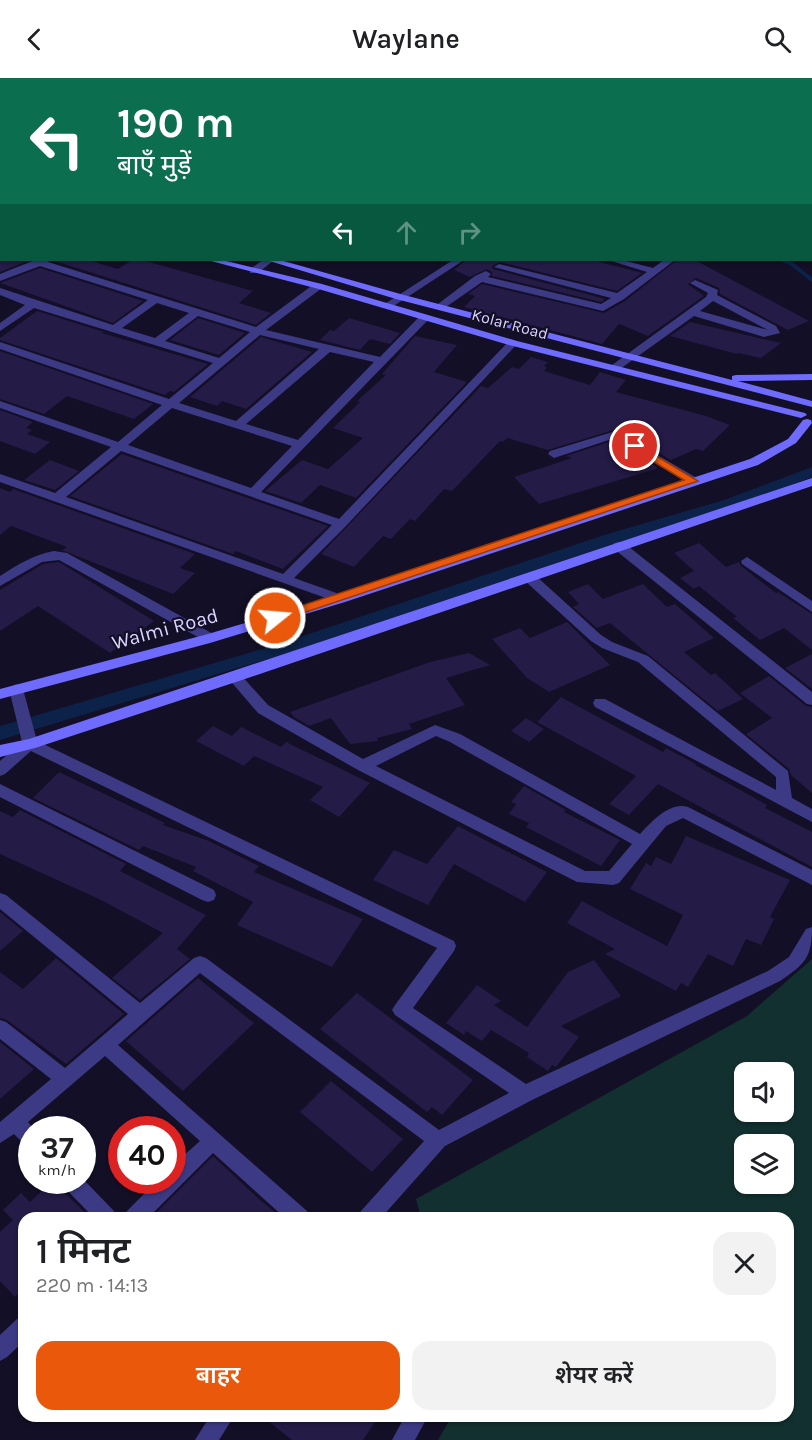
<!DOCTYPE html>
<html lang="hi">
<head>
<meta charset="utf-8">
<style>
  body { margin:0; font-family:Karla,"Noto Sans Devanagari",sans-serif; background:#f2f2f2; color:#202124; height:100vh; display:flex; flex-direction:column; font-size:22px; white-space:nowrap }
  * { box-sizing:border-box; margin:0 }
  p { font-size:20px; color:#757577 }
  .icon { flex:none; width:33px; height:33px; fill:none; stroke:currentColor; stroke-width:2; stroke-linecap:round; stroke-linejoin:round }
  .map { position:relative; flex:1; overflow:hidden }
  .sheet { position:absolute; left:18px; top:1134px; width:776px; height:210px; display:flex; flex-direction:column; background:#fff; border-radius:18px; box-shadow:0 2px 4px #0004 }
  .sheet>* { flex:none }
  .top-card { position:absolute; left:0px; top:0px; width:813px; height:183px; box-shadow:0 2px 4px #0004; background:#0b6e4f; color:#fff; overflow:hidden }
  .buttons { position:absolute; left:734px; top:984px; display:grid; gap:12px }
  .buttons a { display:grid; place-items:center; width:60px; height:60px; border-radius:12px; background:#fff; box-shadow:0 2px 4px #0004; font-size:30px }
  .speed { position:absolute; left:18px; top:1038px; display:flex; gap:12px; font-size:30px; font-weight:700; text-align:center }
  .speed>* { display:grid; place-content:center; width:78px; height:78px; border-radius:50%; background:#fff; box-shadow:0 2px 4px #0004; line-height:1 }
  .speed small { font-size:15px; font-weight:400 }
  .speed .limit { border:9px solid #d22; background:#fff; color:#111 }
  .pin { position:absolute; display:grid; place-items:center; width:51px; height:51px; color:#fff; margin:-26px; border:3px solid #fff; border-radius:50%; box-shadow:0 2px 6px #0007 }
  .me { position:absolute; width:66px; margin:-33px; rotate:73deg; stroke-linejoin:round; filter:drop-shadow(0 0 4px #0008) }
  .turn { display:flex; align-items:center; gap:21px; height:126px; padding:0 18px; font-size:27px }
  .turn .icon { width:78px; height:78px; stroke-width:2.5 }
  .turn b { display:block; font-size:42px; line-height:51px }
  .lanes { display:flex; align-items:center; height:57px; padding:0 18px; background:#0003; justify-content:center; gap:30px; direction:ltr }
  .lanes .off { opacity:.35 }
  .round { display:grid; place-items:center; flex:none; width:63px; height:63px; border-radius:18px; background:#f2f2f2 }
  .headline { display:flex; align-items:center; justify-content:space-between; height:102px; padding:0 18px }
  h1 { font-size:36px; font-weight:600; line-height:45px }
  .primary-button { display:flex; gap:12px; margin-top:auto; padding:12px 18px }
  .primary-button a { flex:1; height:69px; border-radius:18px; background:#ea580c; color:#fff; font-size:24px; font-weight:600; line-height:69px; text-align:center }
  .primary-button a+a { background:#f2f2f2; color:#202124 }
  header { display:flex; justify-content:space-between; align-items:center; height:78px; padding:0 18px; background:#fff; font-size:27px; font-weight:600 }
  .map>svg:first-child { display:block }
</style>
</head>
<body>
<header><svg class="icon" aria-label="back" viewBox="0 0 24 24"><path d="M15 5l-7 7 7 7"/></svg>Waylane<svg class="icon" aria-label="search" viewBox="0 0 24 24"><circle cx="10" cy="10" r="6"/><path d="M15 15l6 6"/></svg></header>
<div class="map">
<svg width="812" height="1362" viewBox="0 0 812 1362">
  <rect width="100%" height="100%" fill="#130f26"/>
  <path fill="#12302f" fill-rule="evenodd" d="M812 881V1362H438L452 1338H788V1140H421L416 1121 747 938ZM744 994H783V1034H744ZM744 1066H783V1106H744Z"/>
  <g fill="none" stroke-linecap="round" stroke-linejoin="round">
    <path stroke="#0c2248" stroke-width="4" d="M504 0 506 2
      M782 182 792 186 812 202"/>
    <path fill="#0c2248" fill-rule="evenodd" d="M812 389V399L736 428 616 465 291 574 0 662V648L279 566 604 457 724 422Z"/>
  </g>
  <path fill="#241b47" d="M0 182H30L0 194Z
    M52 182H88L118 191 132 182H142L253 213 239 225 271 235 256 247Z
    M466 182H593L642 195 617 213 500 184 492 188 493 191 605 221 601 224 492 198V194L487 191 470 199 454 192Z
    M677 182H695L809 243 788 252 720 216 719 210 696 200 688 206 704 218 648 258 619 246 602 266 464 229 475 218 468 216 482 206 604 235 625 223Z
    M40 190 143 223 113 245 0 205Z
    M37 233 104 254 102 255 208 286 174 314 170 313 165 317 0 262V260Z
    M198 240 245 255 219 277 170 262Z
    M349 240 400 255 390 266 370 261 360 272 320 262 330 252 334 253Z
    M690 244 763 261 781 265 761 280 738 275 737 276 670 258Z
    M415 258 457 267 434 294 467 304 356 420 320 407 301 425 265 413 302 382 328 391 363 360 333 350 360 324 357 323 386 297 382 296Z
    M261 259 312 274 246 331 222 323 217 328 190 319Z
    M0 273 153 326 134 341 67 318 44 336 0 321Z
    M531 279 548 284 544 288 547 289 544 293 590 307 600 294 626 302 616 314 706 338 730 347 703 373 696 371 671 382 617 351 548 372 507 360 503 364 500 363 452 413 444 411 415 443 410 441 391 461 383 458 354 489 321 476 481 308 488 310 512 289 519 291Z
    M0 332 33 344 26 350 32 352 27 356 50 364 35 376 0 363Z
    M615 362 657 389 656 391 539 426 514 399 572 380 566 378Z
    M122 376 328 448 283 491 236 473 233 476 70 418Z
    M50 382 79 393 55 412 24 402Z
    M0 410 10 414 13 411 195 476 180 490 195 495 173 516 62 472 67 469 11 448 0 457Z
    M699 465 726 489 739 484 741 488 776 515 778 514 812 536V572L784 550 760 562 733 540 737 539 699 508 694 511 680 500 694 493 674 475Z
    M59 484 72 492 154 543 110 575 38 528 0 553V512L43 486Z
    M588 506 603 521 643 506 667 529 675 526 714 560 684 574 711 597 715 595 743 621 718 633 610 545 597 550 573 529 579 526 568 514Z
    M567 544 610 587 549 614 527 600 492 561 520 550 530 560Z
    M469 575 490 587 446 600 465 627 409 646 412 651 377 660 378 663 350 666 331 640 309 648 294 639 290 634 430 584Z
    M812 576V611L785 590Z
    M769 598 806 628 812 629V715L791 697 789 691 746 656 772 640 740 615Z
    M561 619 663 674 666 670 696 686 695 687 767 727 765 730 812 754V789L658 706 629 737 609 726 636 698 537 644Z
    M526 640 544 651 529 664 511 653Z
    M213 648 232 658 241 649 281 669 286 664 370 705 339 739 310 722 323 709 254 678 244 688 196 663Z
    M59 694 165 745 163 747 209 763 259 788 254 794 363 841 332 889 237 847 253 824 193 793 196 789 143 768 139 772 33 720Z
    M524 708 566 732 564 734 620 762 601 788 526 749 529 745 509 736 516 726 511 724Z
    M20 732 126 786 120 793 206 837 177 871 190 881 140 922 112 900 163 855 101 822 0 776V733L13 739Z
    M458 748 547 794 525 824 454 786 428 827 373 802 394 772 427 786Z
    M686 758 790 802 770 839 774 841 761 867 746 861 733 888 708 876 688 909 681 905 676 913 605 876 615 871 567 845 582 823 667 868 683 837 630 811 646 785 651 788 656 779 671 786Z
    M0 834 23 853 0 873Z
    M56 880 124 936 66 986 7 942 0 940V894L23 911Z
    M594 882 621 918 561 948 579 959 556 989 552 987 548 993 527 979 529 975 491 952 482 963 466 953 464 957 446 945 477 907 501 923 494 927 527 949 568 894Z
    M198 900 254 945 183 1013 126 963Z
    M357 915 473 1002 442 1037 432 1029 427 1034 320 951Z
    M0 964 34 991 0 1021Z
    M331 1003 403 1061 372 1094 300 1034Z
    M213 1078 259 1121 282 1140H151Z
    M52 1103 91 1140H24V1210L15 1219 0 1203V1154L13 1142 3 1132 21 1115 30 1124Z
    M262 1338H379L363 1362H292Z"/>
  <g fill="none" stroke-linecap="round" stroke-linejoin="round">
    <path fill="#3d3a85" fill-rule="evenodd" d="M220 0H225L223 2H216Z"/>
    <path fill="#3d3a85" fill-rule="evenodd" d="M155 0H163L165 2H156Z
      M738 0H746L747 2H739Z
      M777 0H790L775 2Z
      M0 50H2V56H0Z
      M0 70 2 71V76H0Z
      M0 148H2V154H0Z
      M35 182H50L48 184 256 249 314 206H322V210L266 252 380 279 420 238H428V242L261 414 339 441 509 263H517L518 265 345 449 294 500 345 518 347 521 340 525 0 404V396L55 415 111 369 0 330V323L118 364 162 327 0 271V264L169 321 213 285 34 230 0 253V245L25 227 0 217V210L113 247 148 222 40 188 0 203V196ZM157 225 189 235 155 260 122 250ZM198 238 250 254 219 280 165 263ZM260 257 319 271 236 343 179 325ZM330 274 374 284 298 362 246 346ZM172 330 292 368 251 410 128 367ZM121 373 332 447 283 496 66 419Z
      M263 182H274L258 195H250V191Z
      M453 182H464L389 231 380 229Z
      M608 182H622L653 190 664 182H675L624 221 603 233 482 204 443 231 434 229 475 198 486 193 491 196 488 199 601 226 611 220 494 189 499 186 617 215 647 194Z
      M695 202 718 212 717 217 776 248 780 255 764 259 694 238 620 291H612V287L706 219 708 215 690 205ZM713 223 768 252 700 233Z
      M616 353 697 400 699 403 697 406H689L615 360 554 380 548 376 550 373Z
      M619 464 624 465 812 614V627L807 626 614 471 613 468 614 465Z
      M54 473 67 475 215 557 217 560 215 563H205L59 482 42 484 0 508V498C17 487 33 477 54 473Z
      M747 479 812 523V534L742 486 741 483Z
      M530 496 535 497 601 557 612 564 648 578 788 693 792 720 812 731V744L595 629 593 625 595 621H605L776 712V699L638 584 602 570 591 563 525 503 523 500Z
      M234 594 239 595 268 627 363 681 435 647 460 656 640 756C651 744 670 723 688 729L812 792V807L683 740 666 748 619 805 613 807 577 804 358 692 258 635 227 599ZM436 658 450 664 632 766 609 793H585L376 688Z
      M16 606 23 611 37 663 454 863 456 868 454 873 413 930 526 1006 768 893 789 879 806 851 812 849C812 880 805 886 780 903L532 1022 445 1068 381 1140H358L361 1133 424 1063 200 895 118 967 307 1133 310 1140H285L213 1075 148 1140H124L127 1133 158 1102H172V1088L200 1063 105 978 28 1044 35 1052H32V1070L25 1067 14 1056 0 1065V1044L51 1001 0 961V942L6 944 65 990 128 936 0 831V815L6 817 140 925 194 880 200 878 206 880 439 1052 509 1015 395 937 392 932 395 927 437 870 31 673 5 696 0 698V683L22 664 9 611Z
      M0 706 214 812 216 817 214 822 208 824 202 822 0 719Z
      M82 1100 114 1133 117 1140H94L64 1109 62 1102H82Z
      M24 1238V1263L7 1279 0 1283V1257L17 1241Z
      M210 1338H234L219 1362H195Z
      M405 1338H428L415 1362H392Z"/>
    <path fill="#6f6bff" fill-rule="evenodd" d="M668 0H676V2H668Z
      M683 0H691L692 2H684Z
      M0 107H2V113H0Z
      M0 120H2V126H0Z
      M207 182H222L322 206 517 263 805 335 807 337 801 340 509 267 315 210Z
      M266 182H280L404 217 732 302V298L736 297 812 296V302L738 303 812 323V329L396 221Z
      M807 341 811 342 812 345 796 365 758 387 345 524 210 565 0 621V611L208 556 335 518 750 381 788 361 803 342Z
      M812 400V408L239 603 35 670 0 679V667L29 661Z"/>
  </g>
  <path fill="#ea580c" stroke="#983908" stroke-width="1.5" d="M635 365 698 403 279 543H270L269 540 270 538 684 402 631 370V366Z"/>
  <g text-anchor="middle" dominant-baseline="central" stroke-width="4.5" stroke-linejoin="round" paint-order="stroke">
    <g font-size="16" fill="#d9d4ff" stroke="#130f26">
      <text transform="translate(510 246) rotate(15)">Kolar Road</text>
    </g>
    <g font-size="20" fill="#d9d4ff" stroke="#130f26">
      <text transform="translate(165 551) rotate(-15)">Walmi Road</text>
    </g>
  </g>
</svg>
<div class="buttons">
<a><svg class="icon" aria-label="sound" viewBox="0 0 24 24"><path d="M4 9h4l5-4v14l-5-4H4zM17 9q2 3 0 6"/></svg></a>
<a><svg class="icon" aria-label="layers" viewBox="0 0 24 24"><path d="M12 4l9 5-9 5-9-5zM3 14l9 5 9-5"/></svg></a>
</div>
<div class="speed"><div>37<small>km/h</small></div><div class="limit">40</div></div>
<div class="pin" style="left:635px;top:368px;background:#d93025"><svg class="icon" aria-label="arrive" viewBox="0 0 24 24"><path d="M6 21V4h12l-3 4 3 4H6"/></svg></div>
<svg class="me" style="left:275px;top:540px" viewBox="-20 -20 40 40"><circle r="17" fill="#ea580c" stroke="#fff" stroke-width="3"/><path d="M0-11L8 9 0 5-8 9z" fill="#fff"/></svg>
<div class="top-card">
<div class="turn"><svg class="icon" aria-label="left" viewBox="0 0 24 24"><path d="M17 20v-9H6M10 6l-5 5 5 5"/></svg><div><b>190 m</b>बाएँ मुड़ें</div></div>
<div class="lanes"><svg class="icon" aria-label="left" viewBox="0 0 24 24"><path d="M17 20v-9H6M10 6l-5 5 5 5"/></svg><svg class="icon off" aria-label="ahead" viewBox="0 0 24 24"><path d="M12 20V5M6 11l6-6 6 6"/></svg><svg class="icon off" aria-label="right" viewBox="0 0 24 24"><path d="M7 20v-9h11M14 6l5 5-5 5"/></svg></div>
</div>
<section class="sheet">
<div class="headline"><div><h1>1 मिनट</h1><p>220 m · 14:13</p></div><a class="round"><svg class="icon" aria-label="close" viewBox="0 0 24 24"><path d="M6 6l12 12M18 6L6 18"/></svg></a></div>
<div class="primary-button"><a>बाहर</a><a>शेयर करें</a></div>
</section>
</div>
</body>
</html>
